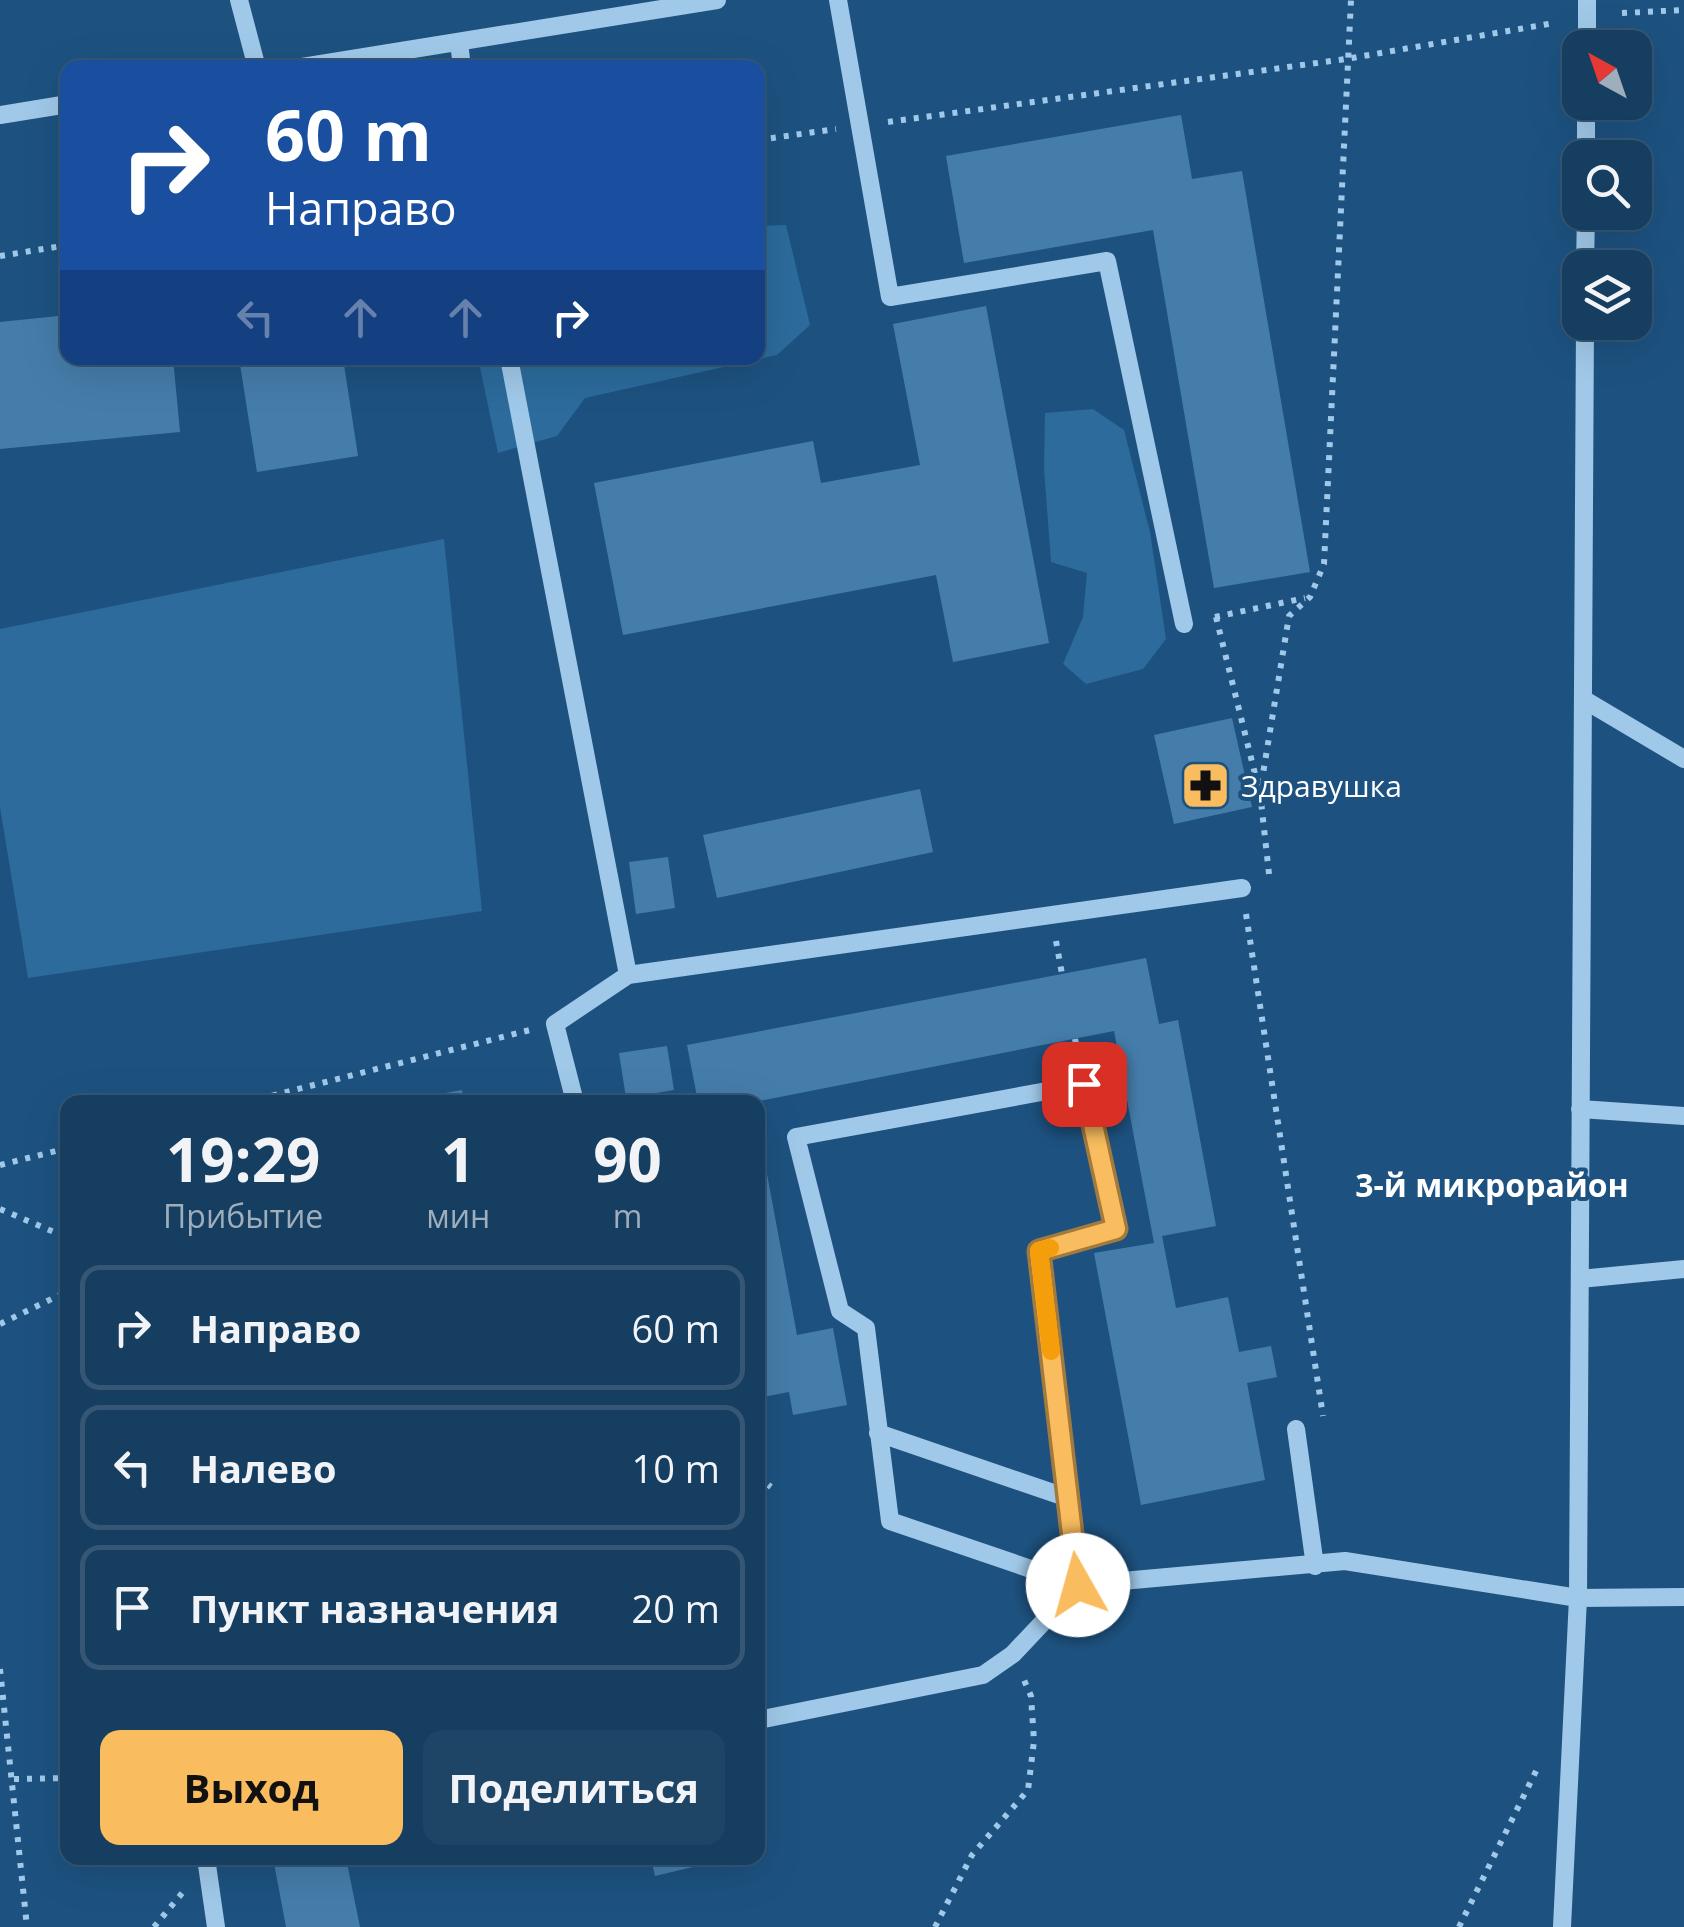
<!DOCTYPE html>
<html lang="ru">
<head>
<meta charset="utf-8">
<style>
  body { margin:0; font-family:"Open Sans",sans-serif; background:#1f4566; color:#f1f3f6; height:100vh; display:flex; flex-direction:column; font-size:38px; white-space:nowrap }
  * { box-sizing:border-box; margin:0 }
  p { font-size:32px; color:#9eaebd }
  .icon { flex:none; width:55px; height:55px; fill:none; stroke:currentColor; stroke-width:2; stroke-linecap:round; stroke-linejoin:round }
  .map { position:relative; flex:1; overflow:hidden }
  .panel { position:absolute; left:60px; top:1095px; width:705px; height:770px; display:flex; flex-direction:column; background:#163e60; border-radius:20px; box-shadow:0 10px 40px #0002,0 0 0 2px #355775 }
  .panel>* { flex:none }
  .banner { position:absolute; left:60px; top:60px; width:705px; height:305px; border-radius:20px; box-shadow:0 10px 40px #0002,0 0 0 2px #355775; background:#1a4fa0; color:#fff; overflow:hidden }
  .needle { width:65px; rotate:320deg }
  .fabs { position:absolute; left:1562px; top:30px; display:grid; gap:20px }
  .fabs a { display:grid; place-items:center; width:90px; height:90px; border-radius:20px; background:#163e60; box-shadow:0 10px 40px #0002,0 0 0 2px #355775; font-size:50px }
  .pin { position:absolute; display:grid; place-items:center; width:85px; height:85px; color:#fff; margin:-42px; border-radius:20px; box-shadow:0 5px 15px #0006 }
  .me { position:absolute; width:110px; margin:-55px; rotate:353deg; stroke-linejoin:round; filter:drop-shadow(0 0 8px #0008) }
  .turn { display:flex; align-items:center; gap:35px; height:210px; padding:0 40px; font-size:45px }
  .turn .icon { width:130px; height:130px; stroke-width:2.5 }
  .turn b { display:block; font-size:70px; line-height:85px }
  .lanes { display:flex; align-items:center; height:95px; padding:0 40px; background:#0003; justify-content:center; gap:50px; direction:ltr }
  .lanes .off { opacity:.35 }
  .eta { display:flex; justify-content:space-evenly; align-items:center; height:170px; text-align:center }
  .eta b { font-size:60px; font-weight:700; line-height:70px }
  .button { display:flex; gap:20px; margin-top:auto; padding:20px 40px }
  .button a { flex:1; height:115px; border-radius:20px; background:#f9bc5e; color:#111; font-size:40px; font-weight:700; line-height:115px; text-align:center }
  .button a+a { background:#1f4566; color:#f1f3f6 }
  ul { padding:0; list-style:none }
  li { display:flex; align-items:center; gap:30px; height:125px; margin:0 20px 15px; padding:0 20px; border:5px solid #355775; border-radius:20px }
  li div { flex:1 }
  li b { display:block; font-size:38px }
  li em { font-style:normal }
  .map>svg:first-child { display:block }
</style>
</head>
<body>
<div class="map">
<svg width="1684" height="1927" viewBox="0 0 1684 1927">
  <rect width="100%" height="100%" fill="#1d5280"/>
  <path fill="#2c6b9c" d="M786 225 810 325 777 355 585 398 557 436 498 453 478 358H758V226Z
    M1093 409 1124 430 1150 532 1166 639 1143 669 1086 684 1063 664 1083 617 1087 573 1051 562 1044 469 1045 413Z
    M444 539 482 911 28 978 0 807V629Z"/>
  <path fill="#457daa" d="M1181 115 1192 179 1242 171 1310 572 1214 588 1153 230 964 263 946 156Z
    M986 306 1049 643 953 662 936 575 623 635 594 483 813 441 821 483 920 465 893 324Z
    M68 315V358H173L180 432 0 449V322Z
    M239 358H343L358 456 257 472Z
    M1232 718 1252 807 1174 824 1154 735Z
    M920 789 933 852 717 898 703 835Z
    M668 857 675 908 636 914 629 862Z
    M1146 958 1159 1024 1178 1020 1216 1226 1162 1236 1176 1308 1228 1297 1239 1352 1271 1346 1277 1377 1247 1383 1265 1480 1141 1505 1094 1253 1154 1243 1114 1031 754 1102H698L687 1045Z
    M667 1046 674 1090 626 1098 619 1053Z
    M462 1090 464 1102H401V1101Z
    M759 1131 797 1335 833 1328 847 1405 793 1415 789 1392 758 1398Z
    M273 1858H346L360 1927H286Z
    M651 1858H691L693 1867 655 1876Z"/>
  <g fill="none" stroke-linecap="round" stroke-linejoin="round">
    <path stroke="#a0c9e9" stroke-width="6" stroke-dasharray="5 8" stroke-linecap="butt" d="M1622 13 1684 10
      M888 122 1346 59 1554 23
      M758 140 836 129
      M0 256 68 245
      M1215 617 1305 598
      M1216 617 1258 786
      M1269 874 1260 792 1289 616 1310 597 1324 564 1351 0
      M1246 914 1323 1416
      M1056 941 1062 974
      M1075 1039 1079 1059
      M247 1102 530 1030
      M0 1165 68 1148
      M0 1209 68 1238
      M0 1324 68 1291
      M758 1477 771 1487
      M0 1669 27 1927
      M14 1779 68 1778
      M154 1927 183 1892
      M935 1927 972 1855 1028 1790 1034 1741 1031 1696 1024 1680
      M1459 1927 1538 1767"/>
    <path stroke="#a0c9e9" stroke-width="18" d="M239 0 257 68
      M838 0 890 297 1107 261 1184 624
      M459 42 462 68
      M1587 48V0
      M296 68 717 0
      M0 115 68 104
      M1586 158V102
      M1585 268 1586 212
      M509 358 628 975 1242 888
      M1583 699 1684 759
      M1085 1084 1116 1229 1039 1251 1078 1585 890 1521 866 1328 840 1311 796 1137Z
      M575 1102 555 1024 628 975
      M1580 1109 1684 1116
      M1580 1279 1684 1269
      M1296 1429 1315 1566
      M878 1433 1068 1498
      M758 1720 983 1675 1013 1654 1078 1585 1345 1561 1578 1598 1684 1597
      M206 1858 216 1927
      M1562 1927 1578 1598 1585 322"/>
  </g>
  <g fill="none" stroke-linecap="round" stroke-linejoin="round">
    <defs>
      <path id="route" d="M1078 1585 1039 1251 1116 1229 1084 1084"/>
    </defs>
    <use href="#route" stroke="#a27a3d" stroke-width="25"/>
    <use href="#route" stroke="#f9bc5e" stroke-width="18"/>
    <path stroke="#f59e0b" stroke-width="18" d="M1050 1248 1039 1251 1051 1351"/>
  </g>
  <defs>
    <symbol id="pharmacy-square" viewBox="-11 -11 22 22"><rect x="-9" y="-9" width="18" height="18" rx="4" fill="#f9bc5e" stroke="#1d5280"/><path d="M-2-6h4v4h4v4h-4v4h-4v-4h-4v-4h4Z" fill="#111"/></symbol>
  </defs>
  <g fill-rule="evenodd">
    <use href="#pharmacy-square" x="1178" y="758" width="55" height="55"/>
  </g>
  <g text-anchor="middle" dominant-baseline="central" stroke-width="8" stroke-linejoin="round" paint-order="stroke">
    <g font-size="30" fill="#fff" stroke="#1d5280" text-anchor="start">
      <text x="1241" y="785">Здравушка</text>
    </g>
    <g font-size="32" font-weight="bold" fill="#fff" stroke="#1d5280">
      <text x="1492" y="1184">3-й микрорайон</text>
    </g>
  </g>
</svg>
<div class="fabs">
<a><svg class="needle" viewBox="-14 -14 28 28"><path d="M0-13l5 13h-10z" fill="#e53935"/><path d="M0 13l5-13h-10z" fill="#9eaebd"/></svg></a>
<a><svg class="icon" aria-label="search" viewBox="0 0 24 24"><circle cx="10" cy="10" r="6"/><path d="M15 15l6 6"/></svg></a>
<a><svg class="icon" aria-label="layers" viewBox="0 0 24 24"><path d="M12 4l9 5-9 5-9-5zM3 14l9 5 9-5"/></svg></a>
</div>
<div class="pin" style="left:1084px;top:1084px;background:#d93025"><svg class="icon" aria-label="arrive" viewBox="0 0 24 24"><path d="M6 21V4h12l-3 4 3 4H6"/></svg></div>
<svg class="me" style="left:1078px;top:1585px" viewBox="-20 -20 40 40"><circle r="19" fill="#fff"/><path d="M0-13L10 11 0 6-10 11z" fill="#f9bc5e"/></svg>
<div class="banner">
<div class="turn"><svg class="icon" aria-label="right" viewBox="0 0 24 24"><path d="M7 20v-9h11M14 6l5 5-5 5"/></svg><div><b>60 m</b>Направо</div></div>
<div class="lanes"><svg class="icon off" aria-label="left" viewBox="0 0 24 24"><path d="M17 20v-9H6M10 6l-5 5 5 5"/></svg><svg class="icon off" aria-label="ahead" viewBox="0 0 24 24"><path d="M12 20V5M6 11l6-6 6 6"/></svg><svg class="icon off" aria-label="ahead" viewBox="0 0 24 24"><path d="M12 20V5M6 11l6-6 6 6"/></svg><svg class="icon" aria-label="right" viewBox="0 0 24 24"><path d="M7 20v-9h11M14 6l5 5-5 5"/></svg></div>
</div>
<section class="panel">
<div class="eta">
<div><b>19:29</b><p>Прибытие</p></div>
<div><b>1</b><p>мин</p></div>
<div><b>90</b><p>m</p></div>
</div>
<ul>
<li><svg class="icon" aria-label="right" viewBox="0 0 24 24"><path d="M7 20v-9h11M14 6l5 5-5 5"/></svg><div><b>Направо</b></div><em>60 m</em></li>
<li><svg class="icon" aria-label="left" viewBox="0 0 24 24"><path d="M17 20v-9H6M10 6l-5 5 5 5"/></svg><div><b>Налево</b></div><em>10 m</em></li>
<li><svg class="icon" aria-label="arrive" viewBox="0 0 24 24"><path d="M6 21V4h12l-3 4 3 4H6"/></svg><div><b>Пункт назначения</b></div><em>20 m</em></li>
</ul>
<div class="button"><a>Выход</a><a>Поделиться</a></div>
</section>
</div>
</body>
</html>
